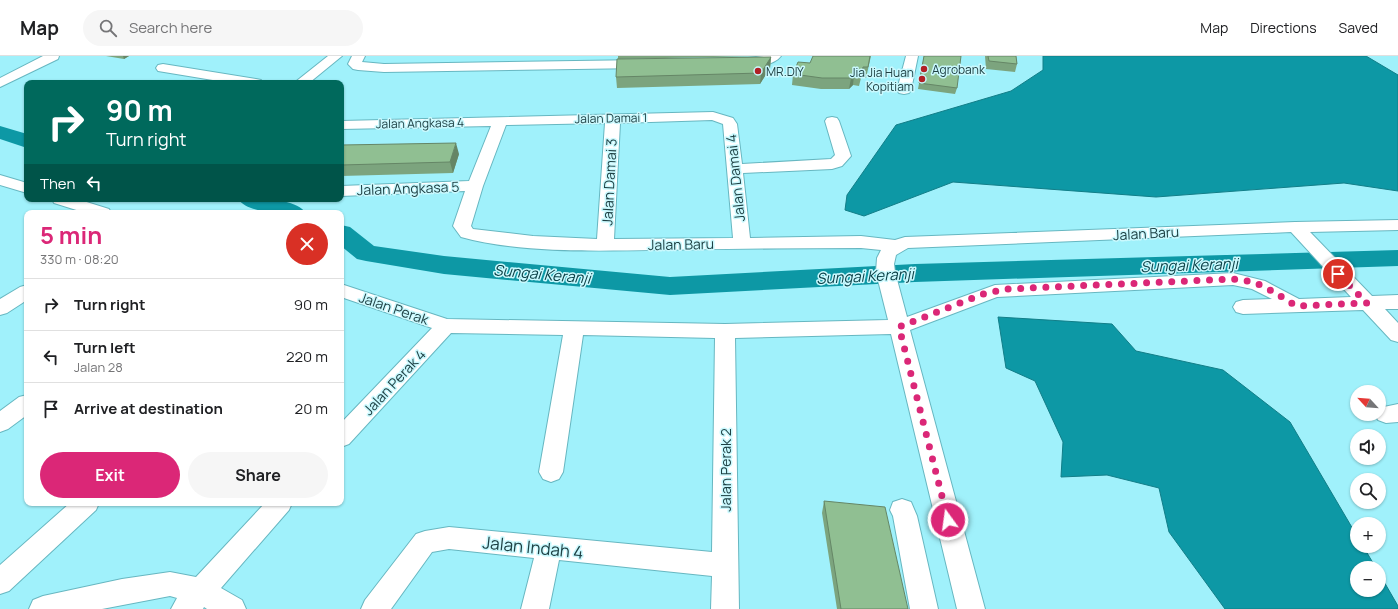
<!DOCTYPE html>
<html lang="en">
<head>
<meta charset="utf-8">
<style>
  body { margin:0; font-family:Manrope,sans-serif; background:#f6f6f6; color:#202124; height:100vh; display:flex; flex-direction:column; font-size:15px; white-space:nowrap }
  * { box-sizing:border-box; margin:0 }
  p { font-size:13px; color:#757577 }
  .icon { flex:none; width:22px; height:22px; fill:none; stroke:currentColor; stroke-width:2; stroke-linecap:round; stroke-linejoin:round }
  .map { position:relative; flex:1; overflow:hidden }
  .side { position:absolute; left:24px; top:154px; width:320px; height:296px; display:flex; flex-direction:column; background:#fff; border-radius:8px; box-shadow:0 1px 3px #0004 }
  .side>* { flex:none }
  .banner { position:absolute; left:24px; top:24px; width:320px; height:122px; border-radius:8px; box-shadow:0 1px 3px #0004; background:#00695c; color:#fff; overflow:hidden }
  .needle { width:26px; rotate:296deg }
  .fabs { position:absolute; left:1350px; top:329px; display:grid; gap:8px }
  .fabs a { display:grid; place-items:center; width:36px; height:36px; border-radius:50%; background:#fff; box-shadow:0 1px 3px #0004; font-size:20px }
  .pin { position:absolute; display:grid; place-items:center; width:34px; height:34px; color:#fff; margin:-17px; border:2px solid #fff; border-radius:50%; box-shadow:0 1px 4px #0007 }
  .me { position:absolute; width:44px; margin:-22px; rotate:346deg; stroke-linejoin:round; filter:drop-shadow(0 0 3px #0008) }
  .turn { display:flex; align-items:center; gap:14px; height:84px; padding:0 16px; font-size:18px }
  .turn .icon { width:52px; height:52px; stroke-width:2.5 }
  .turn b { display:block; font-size:28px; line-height:34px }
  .then { display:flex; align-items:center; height:38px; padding:0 16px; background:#0003; gap:8px; font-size:15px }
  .round { display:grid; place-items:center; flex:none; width:42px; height:42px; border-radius:21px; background:#f6f6f6 }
  .summary { display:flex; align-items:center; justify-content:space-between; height:68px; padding:0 16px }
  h1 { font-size:24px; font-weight:700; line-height:30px; color:#db2777 }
  .primary-button { display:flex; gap:8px; margin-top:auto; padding:8px 16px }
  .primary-button a { flex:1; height:46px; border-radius:24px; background:#db2777; color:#fff; font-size:16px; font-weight:700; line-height:46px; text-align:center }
  .primary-button a+a { background:#f6f6f6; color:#202124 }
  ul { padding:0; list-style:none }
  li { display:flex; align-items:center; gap:12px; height:52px; padding:0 16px; border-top:1px solid #e0e0e0 }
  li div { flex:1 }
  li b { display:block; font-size:15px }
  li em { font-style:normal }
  header { display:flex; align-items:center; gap:24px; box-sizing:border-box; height:56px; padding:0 20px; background:#fff; border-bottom:1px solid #e0e0e0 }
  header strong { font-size:19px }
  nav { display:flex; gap:22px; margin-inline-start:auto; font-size:14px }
  .search { width:280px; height:36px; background:#f6f6f6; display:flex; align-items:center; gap:10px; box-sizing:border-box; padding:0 14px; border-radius:22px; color:#757577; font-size:15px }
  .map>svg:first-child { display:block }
</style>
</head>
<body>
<header>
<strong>Map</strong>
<div class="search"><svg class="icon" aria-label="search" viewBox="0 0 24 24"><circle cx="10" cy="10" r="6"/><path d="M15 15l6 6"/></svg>Search here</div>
<nav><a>Map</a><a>Directions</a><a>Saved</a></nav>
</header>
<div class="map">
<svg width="1398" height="553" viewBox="0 0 1398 553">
  <rect width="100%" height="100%" fill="#a0f1fb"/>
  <path fill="#0d98a5" stroke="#127e88" d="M1043 0H1366L1398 19V135L1344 127 1156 141 953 126 864 160 845 154 847 139 896 69 1011 35 1043 14Z
    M998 261 1112 268 1136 295 1223 314 1290 366 1357 480V490H1363L1376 512H1357V534H1379V517L1398 550V553H1225L1169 476 1159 432 1107 419 1061 421 1063 386 1035 325 1006 312Z"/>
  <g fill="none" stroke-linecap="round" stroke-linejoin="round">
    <path fill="#0d98a5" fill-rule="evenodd" d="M0 70 27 78V92L0 83Z
      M238 143C256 143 295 141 306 157 288 157 249 159 238 143Z
      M341 169 350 171 374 190 444 200 670 221 915 208 1398 194V210L915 226 670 239 444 218 366 205 357 203 341 190Z"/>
    <defs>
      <path id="minor" d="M43 0H59L58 3 0 31V22Z
        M328 0H342L309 27H294Z
        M352 0H365L362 6 384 8 643 4 648 5 650 8 648 11 643 12 384 16 358 14 353 13 348 8Z
        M764 0H781C774 10 752 12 740 9L739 6 740 3Z
        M906 0H918L911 34 909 37 904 38 899 37 897 34Z
        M163 8 256 23 261 24 263 27H231L158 15 156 12 158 9Z
        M713 56 733 62 737 68 742 108 831 103 835 99 825 65 827 62 832 61 837 62 839 65 851 100 842 110 832 113 743 117 750 182 861 180 895 184 905 181 1295 166 1398 164V174L1310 176 1372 240 1398 239V253H1385L1398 267V286L1391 284 1363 254 1243 258 1236 256 1233 251 1236 246 1243 244 1272 243 1252 233 1233 229 997 241 910 274 985 553H957L891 278 735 282 739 553H711L712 520 559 504 549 553H521L534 502 449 493 432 496 391 553H361L365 544 416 478 425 475 449 471 712 496 715 282 583 279 563 416 559 423 551 426 543 423 539 416 563 279 451 277 349 388 341 391V367L432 272 341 241V228L447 263 725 268 888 264 876 216 877 202 881 194 861 192C792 192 723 193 654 194 594 195 518 197 461 181L453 170 465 135 341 140V130L469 125 491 70 341 73V65ZM712 64 723 68 733 182 614 183 620 67ZM605 67 597 183 533 180 473 173 471 170 483 130 506 69ZM1291 176 1351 241 1299 243 1265 225 1233 217 995 229 907 261 895 216 894 208 896 199 908 192Z
        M0 119 27 127V137L0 129Z
        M52 143H77L109 153 111 157H86L54 147Z
        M27 229V244L7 257 0 259V243L20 231Z
        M27 339V359L8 373 0 376V355L19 341Z
        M1398 348V366L1386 367 1378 364 1375 358H1379V352Z
        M902 443 911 446 917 460 938 553H910L893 460 890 454 893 446Z
        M70 447H99L96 454 9 535 0 538V509Z
        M265 447H292L289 454 221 532 242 544 246 553H207L204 551 203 553H171L177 542 170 540 102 553H29L33 544 43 540 122 523 170 516 196 521Z"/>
    </defs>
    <use href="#minor" stroke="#67b7c1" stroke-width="2"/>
    <use href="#minor" fill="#fff" fill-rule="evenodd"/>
  </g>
  <path fill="#7ca47e" d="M106 0H129L124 3Z
    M618 0H761L618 3Z
    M871 0 866 22H861L859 30 853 29 849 33H821L792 29 793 18 810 7Z
    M924 0 957 32 955 38 918 33Z
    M985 0H1016L1017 8 1015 16 986 13Z
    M771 1 770 12 760 28 617 32 616 21Z
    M341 89 459 98 453 117 341 120Z
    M824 445 908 553H837L822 457Z"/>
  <path fill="#658666" d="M123 0H129L124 3Z
    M771 1 770 12 760 28 761 17Z
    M854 19 853 29 849 33 851 22Z
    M456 87 459 98 453 117 450 106Z"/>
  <path fill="#90bf92" stroke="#658666" d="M813 0H870L868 11H863L861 20 854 19 851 22H822L793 18 798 6 810 7Z
    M924 0H961L957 32 919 27Z
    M988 0H1016L1017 8 989 5Z
    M771 1 761 17 616 21 617 3Z
    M456 87 450 106 341 109V89Z
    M824 445 885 451 908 553H841Z"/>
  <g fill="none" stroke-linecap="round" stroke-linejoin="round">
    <path stroke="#db2777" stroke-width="7" stroke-dasharray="0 12.6" d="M948 464 899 271 983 238 1007 233 1233 223 1254 226 1274 236 1296 250 1367 247 1338 218"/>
  </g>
  <g fill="#b12025" stroke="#caf9fe" stroke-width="1.5">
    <circle cx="924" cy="13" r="4"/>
    <circle cx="758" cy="15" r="4"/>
    <circle cx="922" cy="23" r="4"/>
  </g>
  <g text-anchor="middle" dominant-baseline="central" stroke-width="3" stroke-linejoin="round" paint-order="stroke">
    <g font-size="12" fill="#1e4044" stroke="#caf9fe" text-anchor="start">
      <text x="932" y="13">Agrobank</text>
      <text x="766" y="15">MR.DIY</text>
      <text x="914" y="16" text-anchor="end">Jia Jia Huan<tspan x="914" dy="14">Kopitiam</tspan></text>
    </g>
    <g font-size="12" fill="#1e4044" stroke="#caf9fe">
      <text transform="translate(611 62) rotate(-1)">Jalan Damai 1</text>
      <text transform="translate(420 67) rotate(-1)">Jalan Angkasa 4</text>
    </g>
    <g font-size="14" fill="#1e4044" stroke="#caf9fe">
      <text transform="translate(735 122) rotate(-96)">Jalan Damai 4</text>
      <text transform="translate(609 126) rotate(-87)">Jalan Damai 3</text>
      <text transform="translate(408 132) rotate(-2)">Jalan Angkasa 5</text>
      <text transform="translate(1146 177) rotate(-3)">Jalan Baru</text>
      <text transform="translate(681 188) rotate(-1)">Jalan Baru</text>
      <text transform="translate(394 252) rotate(19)">Jalan Perak</text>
      <text transform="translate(394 326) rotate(-47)">Jalan Perak 4</text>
      <text transform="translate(725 414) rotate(-90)">Jalan Perak 2</text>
    </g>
    <g font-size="15" font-style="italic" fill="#0d4248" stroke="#caf9fe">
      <text transform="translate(1189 209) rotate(-2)">Sungai Keranji</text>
      <text transform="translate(542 218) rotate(5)">Sungai Keranji</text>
      <text transform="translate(865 220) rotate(-3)">Sungai Keranji</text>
    </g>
    <g font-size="17" fill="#1e4044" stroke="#caf9fe">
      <text transform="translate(533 491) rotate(6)">Jalan Indah 4</text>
    </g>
  </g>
</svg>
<div class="fabs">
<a><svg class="needle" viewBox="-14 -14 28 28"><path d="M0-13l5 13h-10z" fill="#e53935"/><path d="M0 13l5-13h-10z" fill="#757577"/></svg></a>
<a><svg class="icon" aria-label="sound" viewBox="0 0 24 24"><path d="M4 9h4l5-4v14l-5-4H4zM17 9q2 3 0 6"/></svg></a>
<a><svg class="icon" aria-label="search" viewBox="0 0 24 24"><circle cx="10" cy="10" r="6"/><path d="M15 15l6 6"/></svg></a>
<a>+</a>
<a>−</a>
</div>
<div class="pin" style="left:1338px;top:218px;background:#d93025"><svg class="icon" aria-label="arrive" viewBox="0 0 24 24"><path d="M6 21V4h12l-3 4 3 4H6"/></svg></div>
<svg class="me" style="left:948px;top:464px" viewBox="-20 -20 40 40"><circle r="17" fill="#db2777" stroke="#fff" stroke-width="3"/><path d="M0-11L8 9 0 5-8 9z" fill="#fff"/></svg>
<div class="banner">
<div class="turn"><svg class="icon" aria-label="right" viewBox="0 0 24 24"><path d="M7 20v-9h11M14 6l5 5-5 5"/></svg><div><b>90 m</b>Turn right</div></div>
<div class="then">Then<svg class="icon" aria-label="left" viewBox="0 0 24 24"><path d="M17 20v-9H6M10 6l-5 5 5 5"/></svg></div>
</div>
<section class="side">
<div class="summary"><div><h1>5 min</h1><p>330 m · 08:20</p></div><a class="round" style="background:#d93025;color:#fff"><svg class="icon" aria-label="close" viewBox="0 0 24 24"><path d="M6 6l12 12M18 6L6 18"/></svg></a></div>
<ul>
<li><svg class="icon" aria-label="right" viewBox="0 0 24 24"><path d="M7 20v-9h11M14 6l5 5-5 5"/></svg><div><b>Turn right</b></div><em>90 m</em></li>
<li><svg class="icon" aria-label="left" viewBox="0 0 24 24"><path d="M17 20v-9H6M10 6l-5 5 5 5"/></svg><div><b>Turn left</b><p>Jalan 28</p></div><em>220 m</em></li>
<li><svg class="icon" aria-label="arrive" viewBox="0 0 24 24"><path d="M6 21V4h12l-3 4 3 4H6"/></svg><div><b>Arrive at destination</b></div><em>20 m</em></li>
</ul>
<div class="primary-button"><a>Exit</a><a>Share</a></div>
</section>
</div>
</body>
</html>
